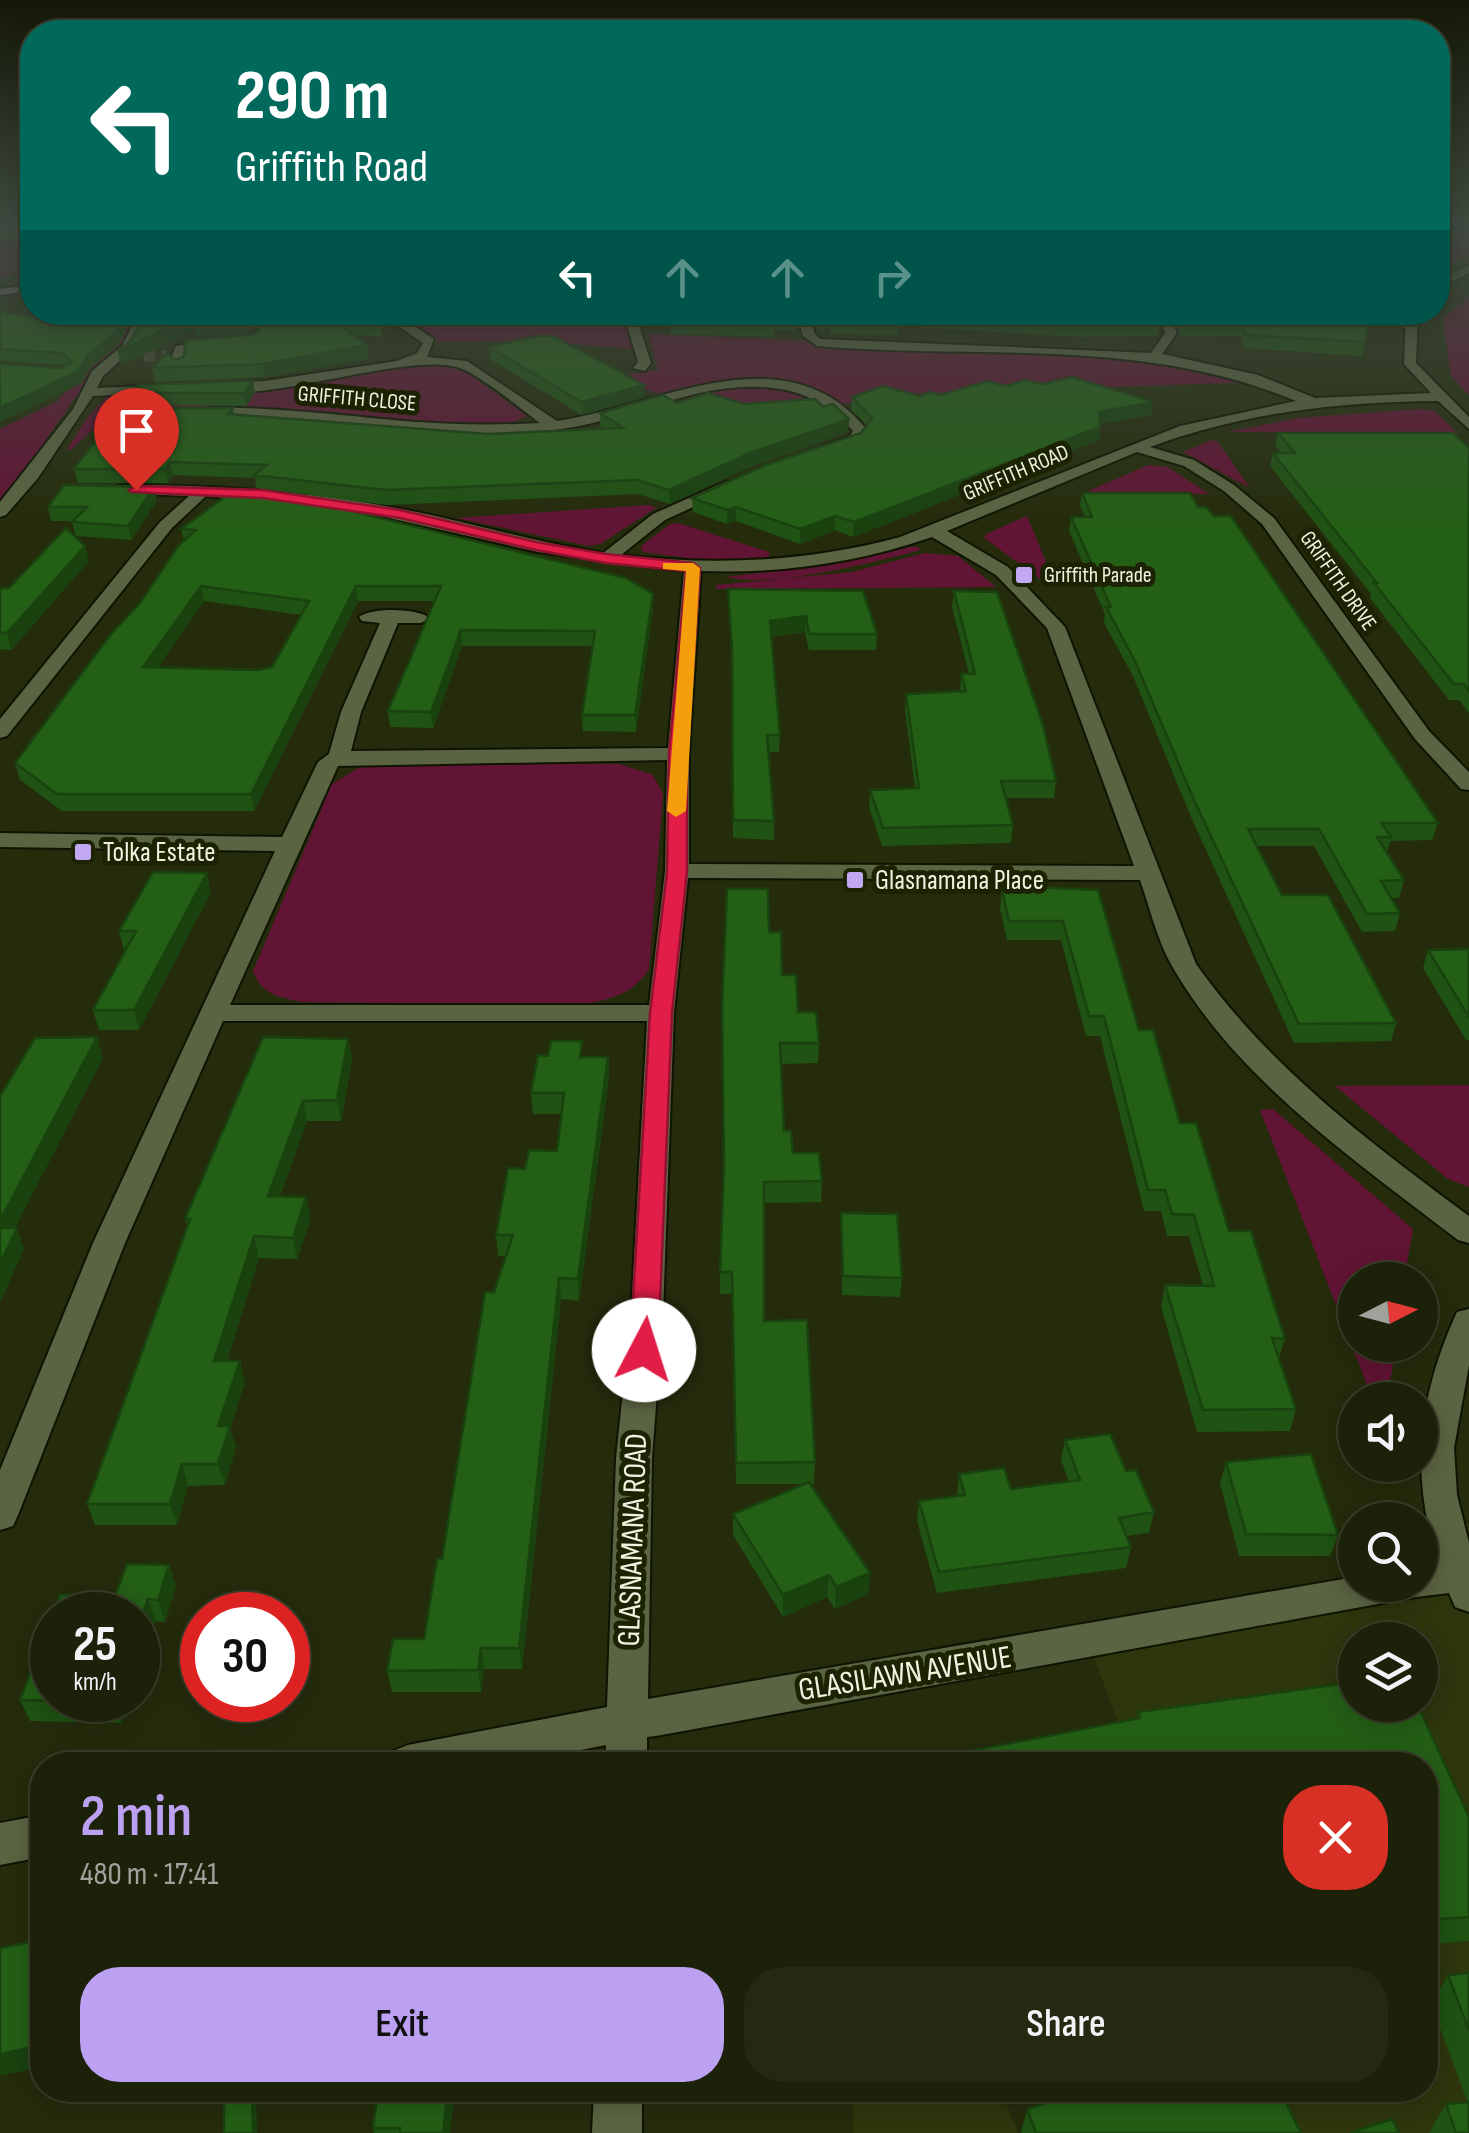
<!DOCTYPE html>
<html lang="en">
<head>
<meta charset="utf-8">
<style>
  body { margin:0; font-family:"Sofia Sans Condensed",sans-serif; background:#252912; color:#f1f3f6; height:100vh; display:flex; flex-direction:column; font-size:38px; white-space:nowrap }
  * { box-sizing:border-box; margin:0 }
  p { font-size:32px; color:#a0a39c }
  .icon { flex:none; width:55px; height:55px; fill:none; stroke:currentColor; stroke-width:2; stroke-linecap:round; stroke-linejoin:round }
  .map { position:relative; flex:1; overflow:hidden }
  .side { position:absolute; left:30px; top:1752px; width:1408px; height:350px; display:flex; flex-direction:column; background:#1c2109; border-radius:40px; box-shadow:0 5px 25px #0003,0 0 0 2px #3a3e2a }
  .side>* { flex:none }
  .banner { position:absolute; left:20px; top:20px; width:1430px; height:305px; border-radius:40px; box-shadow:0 5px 25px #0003,0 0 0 2px #3a3e2a; background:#00695c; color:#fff; overflow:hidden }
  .needle { width:65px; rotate:84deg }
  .fabs { position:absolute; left:1338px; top:1262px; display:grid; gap:20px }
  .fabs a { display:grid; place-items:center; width:100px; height:100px; border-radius:50%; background:#1c2109; box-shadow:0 5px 25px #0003,0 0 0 2px #3a3e2a; font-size:50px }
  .speed { position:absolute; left:30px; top:1592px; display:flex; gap:20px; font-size:50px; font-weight:700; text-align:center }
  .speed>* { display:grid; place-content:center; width:130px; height:130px; border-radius:50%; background:#1c2109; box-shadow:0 5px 25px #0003,0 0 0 2px #3a3e2a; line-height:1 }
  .speed small { font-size:25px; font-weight:400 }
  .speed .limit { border:15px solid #d22; background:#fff; color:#111 }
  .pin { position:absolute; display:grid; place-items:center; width:85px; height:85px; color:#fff; margin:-102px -42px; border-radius:50% 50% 50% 0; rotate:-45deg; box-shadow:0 0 10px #0007 }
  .pin .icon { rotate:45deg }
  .me { position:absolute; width:110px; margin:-55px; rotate:5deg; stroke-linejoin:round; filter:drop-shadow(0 0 8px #0008) }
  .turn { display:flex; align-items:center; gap:35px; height:210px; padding:0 50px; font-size:45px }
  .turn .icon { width:130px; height:130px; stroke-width:2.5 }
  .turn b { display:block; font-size:70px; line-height:85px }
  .lanes { display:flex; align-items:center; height:95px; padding:0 50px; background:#0003; justify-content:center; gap:50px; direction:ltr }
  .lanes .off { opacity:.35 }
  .round { display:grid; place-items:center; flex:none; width:105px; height:105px; border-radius:40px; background:#252912 }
  .summary { display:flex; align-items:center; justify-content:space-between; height:170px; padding:0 50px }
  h1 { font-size:60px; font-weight:600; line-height:75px; color:#bca0f2 }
  .cta { display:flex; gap:20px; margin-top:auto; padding:20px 50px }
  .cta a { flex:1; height:115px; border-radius:40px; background:#bca0f2; color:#111; font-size:40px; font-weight:600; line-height:115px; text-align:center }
  .cta a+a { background:#252912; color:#f1f3f6 }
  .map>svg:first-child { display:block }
</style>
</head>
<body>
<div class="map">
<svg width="1469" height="2133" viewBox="0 0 1469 2133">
  <rect width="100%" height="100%" fill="#252c0c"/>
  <path fill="#2d360d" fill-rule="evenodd" d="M1448 1516 1469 1524V2133H1032L1170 2090H1425V1765H1134L1088 1642 1420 1585 1457 1575ZM1355 1640H1420V1705H1355Z
    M853 2090H1001L1018 2133H853Z"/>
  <path fill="#611434" d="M27 226H32V271L0 278V245L27 235Z
    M1438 226H1469V257L1438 269Z
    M1469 296V395L1451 376 1443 319Z
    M126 313H146C129 342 104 359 85 385 55 423 33 464 0 500V429L58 401 72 381 112 348Z
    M393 313H629L643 350 541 341 437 342Z
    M648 334 1154 355 1260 382 904 394 764 417 680 396 672 398 632 385 630 374 658 370Z
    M428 364 465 371 527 416 503 426H467L342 415 141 406 129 418 104 419 71 450 67 449 87 418 106 397 263 388Z
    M1421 409 1435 411 1457 433 1227 432 1298 418Z
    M1211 440 1218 442 1250 488 1183 452Z
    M1148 465 1168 467 1209 494 1084 493Z
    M649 505 656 508 600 544 589 546 456 518Z
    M1027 516 1054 581H1043L984 538 986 534Z
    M678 523 769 552V557L702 560 643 552 641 546 670 524Z
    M916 546 921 550C869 563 776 588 725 577L821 566Z
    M925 553 958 556 996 587 717 589 716 585 852 572Z
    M396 761 619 764 653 775 663 794 649 969C632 996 609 999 580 1005L302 1002C279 997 262 995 253 971L332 784 365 764Z
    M1469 1085V1187L1448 1179 1335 1086Z
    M1273 1109 1413 1229 1404 1280H1355V1345H1396L1387 1400H1373L1260 1110Z"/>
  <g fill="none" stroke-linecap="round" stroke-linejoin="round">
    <path stroke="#434a2c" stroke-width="11" stroke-dasharray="11 6" stroke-linecap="butt" d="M144 356H167"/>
    <defs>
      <path id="minor" d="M1469 265V273L1438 289V282Z
        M148 312H164L144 324 131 351 103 376 97 388 167 385 174 389 172 392 93 396 38 478 6 515 0 517V502L73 409 92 371 122 346 135 319Z
        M378 312H393L434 339 427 357 467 361 557 421C658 407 787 328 868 431L859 443 823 452V446L849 437 853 431C829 403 798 388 760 387 688 384 624 423 553 430 434 442 315 419 196 417L189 413C211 398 380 420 418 422 459 425 499 425 540 423 519 408 480 374 457 367 403 352 248 409 213 387L220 383 265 381 397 361 417 353 423 343Z
        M623 312H635L651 363 645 371 633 368 638 362Z
        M796 312H808L815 334 820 339 1151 353 1165 333 1162 326 1173 312H1186L1174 326 1177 333 1162 354 1258 375 1315 398 1431 393 1404 364 1406 312H1418L1416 363 1469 417V429L1438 401C1338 402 1245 412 1150 447L1194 460 1234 485 1274 518 1429 731 1469 772V790L1461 789 1415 739 1262 524 1224 491 1184 466 1137 452 947 531 1008 567 1065 627 1196 964C1269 1067 1368 1141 1469 1216V1243L1458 1240C1356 1161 1237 1080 1172 966 1157 940 1150 908 1140 880L688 878 674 1013 663 1314 652 1458 648 1699 1355 1577V1585H1420V1566L1438 1563C1411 1477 1417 1404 1453 1321L1457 1312 1469 1309V1365L1454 1448 1457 1495 1469 1543V1612L1455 1607 1449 1593 1416 1597 656 1736 647 1737V1765H605L606 1745 505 1765H387L393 1751 408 1745 607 1707 616 1458 631 1314 647 1021H223L125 1243 18 1515 13 1526 0 1530V1470L93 1243 275 851 0 847V833L282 837 318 762 329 754 341 712 380 623 362 621 359 617C372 607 417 608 430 618L421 623H398L361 712 351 751 668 748 684 571 538 552 363 512 206 496 172 528 7 736 0 738V719L160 522 189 496 115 493V487L120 485C214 485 309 491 402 509 469 522 535 542 603 553L653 514 727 481 732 483V489L665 520 621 555C716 566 808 562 900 537L1180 426 1296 401C1140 336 981 360 817 346L803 336ZM932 537 996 575 1047 628 1134 866 689 864V754L701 571C780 574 857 563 932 537ZM667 760 665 871 649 1005H230L338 766Z
        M222 339 228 343 226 346 185 352 184 369H174L169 363 176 346Z
        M42 1815V1857L0 1865V1823Z
        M594 2090H642V2133H592Z"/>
      <path id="secondary" d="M32 285V291L0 295V289Z"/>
    </defs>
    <use href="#minor" stroke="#0f1400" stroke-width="4"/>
    <use href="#secondary" stroke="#0f1400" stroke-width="4"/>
    <use href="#minor" fill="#5b6442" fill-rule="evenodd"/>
    <use href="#secondary" fill="#787874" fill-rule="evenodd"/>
  </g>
  <path fill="#1f5213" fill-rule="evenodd" d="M32 293V311H23L20 298Z
    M49 312H142L129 323 124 319 126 330 119 344 90 368 81 384 61 368 64 365 0 361V313L117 321 122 319Z
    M146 312H365L381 324 382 337 354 335 367 345 369 359 265 377 155 382 152 368 256 334 263 324 261 322 248 332 196 336 195 330 121 365 118 352 132 339Z
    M661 312H797V330H774V337L671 334 670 314 661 315Z
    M810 312H1168L1160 322 1158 336 1079 337 899 326 897 335 831 334 829 329H817Z
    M1180 314 1365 342 1362 356 1243 348 1241 336 1179 337 1178 327Z
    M489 347 644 385V397L582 415 490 359Z
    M253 381 255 393 246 406 154 405 151 408H233L234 414 488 434 604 428 600 426V413L677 403 744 404 823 407 849 419 848 432 750 467 670 504 638 494 387 505 256 488 255 478 173 475 168 483H78L74 469 95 442 93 435 138 385Z
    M1007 386 1151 415 1100 424 1099 440 853 537 835 530 800 544 736 521 727 524 693 512 692 498 861 433 867 425 851 410 852 397 941 395Z
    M1278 433 1469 448V713L1459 700H1449L1370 598 1371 594 1270 466 1273 453H1282L1275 446Z
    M234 490 653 609 636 732 583 731 582 715 592 646H462L433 728 390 727 388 711 434 601H358L254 811H62L20 780 15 763 140 603 184 541 181 529ZM204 601 301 615 272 667 259 670 157 668Z
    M1082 493 1198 507 1438 823 1432 840 1390 841 1387 853 1404 880 1399 898H1391L1400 913 1395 931 1362 932 1314 846H1257L1282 895 1396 1023 1391 1041 1294 1043 1191 817 1133 676 1104 623 1105 614 1069 531 1071 517H1085L1080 506Z
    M157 500 131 540 76 536 72 522 74 521H51L48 507Z
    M89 561 11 650 0 649V588H9Z
    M728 589 877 634 876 650H809L805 632 772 637 780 735 779 752H768L774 821V840L733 838 732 665Z
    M954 591 1056 781 1054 798H1006L1013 825 1011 843 882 846 869 807 870 790 915 788 905 711 906 694 960 692 961 674H969L952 607Z
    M1033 887 1098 890 1139 1030 1229 1231 1285 1339 1279 1358 1296 1409 1290 1431 1197 1432 1161 1307 1165 1285 1203 1286 1189 1236H1167L1161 1211H1144L1100 1036H1086L1061 940H1007L1000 909 1002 890H1032Z
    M211 892 139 1030H99L93 1010 125 950H124L119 931Z
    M769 932 782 975 798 1012 819 1043 818 1063 781 1064 784 1131 793 1153 822 1181 821 1202 764 1203V1321L815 1462 814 1484H810L870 1573 868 1594 835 1609 827 1597 783 1617 733 1535V1514L803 1484H736L732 1294H720V1272Z
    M1428 950 1469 952V1040H1466L1423 968Z
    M348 1039 352 1059 341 1121H307L280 1196 311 1218 297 1259 259 1258 227 1361 245 1382 230 1429 236 1447 225 1485 188 1486 177 1525H95L87 1504 187 1226 185 1219Z
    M583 1057H608L609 1078 579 1301 561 1299 522 1669H484L481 1692H392L387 1671 424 1639 442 1559 494 1292 506 1256H498L496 1235 525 1169 557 1151 562 1114H533L531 1093Z
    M841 1213 902 1278 900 1297 842 1295Z
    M1065 1440 1126 1471 1154 1512 1149 1533 1126 1536 1131 1547 1126 1568 937 1593 917 1521 919 1501 957 1496 959 1474 1011 1489 1069 1482 1061 1460Z
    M1226 1462 1338 1535 1330 1556H1239L1220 1483Z
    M169 1565 176 1586 165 1622 155 1621 138 1674V1615L115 1596Z
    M1355 1682 1469 1817V1941L1425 1945V1765L1137 1718 1138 1712Z
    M20 1700H129L121 1723 30 1721Z
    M1469 1973V2133H1429L1446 2104 1468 2103 1431 2004 1448 1975Z
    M455 2090 450 2133H374L373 2128Z
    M1027 2109 1301 2133H1021Z"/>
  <path fill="#19420f" d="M127 312H142L129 323Z
    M202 312H259L261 322 248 332 196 336 195 330 121 365 118 352Z
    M123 318 126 330 119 344 90 368 81 384 0 422V408L87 356Z
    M367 345 369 359 265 377 262 364Z
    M253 381 255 393 246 406 244 393Z
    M644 385V397L582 415 581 402Z
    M151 393 154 405 143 414 141 402Z
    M1153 402 1151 415 1097 425 1099 412Z
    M849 419 848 432 750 467 670 504 669 490 750 453Z
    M1100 427 1099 440 853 537 854 522Z
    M170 462 173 475 168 483 165 469Z
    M154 487 157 500 131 540 128 526Z
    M736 507V521L727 524V510Z
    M835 516V530L800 544V529Z
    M85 546 89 561 11 650 7 633Z
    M201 586 204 601 147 683 143 667Z
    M356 586 358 601 254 811 251 794Z
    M653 594V609L636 732 635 715Z
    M806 616 805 632 770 637V621Z
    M461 630 462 646 433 728 431 712Z
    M207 873 211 892 139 1030 134 1010Z
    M97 1037 103 1058 4 1249 0 1238V1221Z
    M348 1039 352 1059 341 1121 337 1100Z
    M608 1057 609 1078 579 1301 578 1279Z
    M303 1101 307 1121 272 1217 268 1196Z
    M306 1197 311 1218 297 1259 293 1238Z
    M17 1228 24 1249 0 1303V1264Z
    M254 1236 259 1258 220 1382 214 1361Z
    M559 1278 561 1299 522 1669 519 1648Z
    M240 1361 245 1382 230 1429 236 1447 225 1485 218 1464V1426Z
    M182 1464 188 1486 177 1525 170 1504Z
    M169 1565 176 1586 165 1622 158 1600Z
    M870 1573 868 1594 835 1609 836 1587Z
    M829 1575 827 1597 783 1617V1595Z
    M148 1599 155 1621 138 1674V1629Z
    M481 1648 484 1669 481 1692 478 1670Z
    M113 1700H129L121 1723 112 1702Z
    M42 2045V2067L0 2076V2054Z
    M75 2090H140L82 2103Z
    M252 2090H256L257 2133H253Z
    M448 2090H455L450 2133H443Z"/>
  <path fill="#245f16" stroke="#19420f" stroke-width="2.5" fill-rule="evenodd" d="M32 293V299L20 298Z
    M146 312H202L118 352 132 339 144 314Z
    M203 312H255L246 319 194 323Z
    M263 312H365L381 324 335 321 367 345 262 364 152 368 166 354 176 360 184 356 185 341 256 334 269 316Z
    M671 312H797L798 317H773L775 324 671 321Z
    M816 312H1161L1160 323 1080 324 899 313 898 322 832 321 830 316H818Z
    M1181 312H1369L1365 342 1245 335 1243 323H1181Z
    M0 313 117 321 123 318 116 332 87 356 79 371 0 408V364L61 368 72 362 61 353 0 349Z
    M537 336H553L644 385 581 402 489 347Z
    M1072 377 1153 402 1099 412 1100 427 854 522 835 516 800 529 736 507 727 510 692 498 766 465 861 433 872 418 852 397 883 386 919 396 930 392 941 395 987 381 1007 386 1025 380 1042 384Z
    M253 381 244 393H151L141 402 151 408H233L228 414 488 434 623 428 600 413 663 395 677 403 708 393 744 404 815 399 823 407 833 404 849 419 750 453 669 490 637 480 385 490 254 475 267 465 170 462 165 469H74L100 435H93L138 385Z
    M1278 433H1453L1469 448V691L1464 684H1454L1374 583H1377L1273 453H1295Z
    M64 485 154 487 128 526 72 522 87 507H48Z
    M234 490 286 495 626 578 653 594 635 715H582L595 631H579L461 630 431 712 388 711 441 586H356L251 794H57L15 763 111 634 140 603 179 545 196 530 181 529ZM201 586 309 601 272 667 259 670 143 667Z
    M1082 493H1190L1198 507H1206L1214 516H1231L1438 823H1381L1391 837H1377L1404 880 1381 881 1400 913 1367 914 1319 829H1248L1282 895H1328L1396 1023 1299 1024 1194 800 1135 661 1106 607H1111L1071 517H1092Z
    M66 528 85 546 7 633H0V588H9Z
    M728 589 863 591 877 634H809L806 616 770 621 780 735H767L774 821 733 820 732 649Z
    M954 591 997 592 1043 725 1056 781H1001L1013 825 883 828 870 790 919 788 906 694 966 691 961 674H975Z
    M153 872 207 873 134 1010H93L136 931H119Z
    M1033 887 1098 890 1139 1030H1153L1180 1123H1196L1229 1231H1251L1285 1339 1272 1338 1296 1409 1203 1410 1165 1285 1214 1286 1194 1215 1172 1214 1165 1190H1148L1104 1016H1089L1063 921H1009L1002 890H1033Z
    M727 889H768L769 932H781L782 975H796L798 1012H816L819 1043H780L784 1131H791L793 1153H819L822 1181 764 1182V1321L807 1320 815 1462 736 1463 732 1272H720L724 1166 722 1005Z
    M1468 949 1469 952V1017L1428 950Z
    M97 1037 0 1221V1096L35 1038Z
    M263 1037 348 1039 337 1100 303 1101 268 1196 306 1197 293 1238 254 1236 214 1361H240L218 1426H230L218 1464H182L170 1504H87L190 1219H185Z
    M551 1041H582L580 1057H608L578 1279 559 1278 519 1648H481L478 1670 387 1671 393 1639H424L437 1559H442L485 1292H494L513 1235H496L508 1168 525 1169 529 1150 557 1151 564 1093H531L538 1055 548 1056Z
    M841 1213 897 1214 902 1278 843 1276Z
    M0 1228H17L0 1264Z
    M1110 1434 1126 1471 1136 1470 1154 1512 1119 1518 1131 1547 939 1572 919 1501 965 1495 959 1474 1004 1468 1011 1489 1080 1480 1065 1440Z
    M1311 1454 1338 1535 1246 1534 1226 1462Z
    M809 1482 870 1573 836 1587 829 1575 783 1595 733 1514Z
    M127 1564 169 1565 158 1600 148 1599 138 1629V1615H53L60 1595 115 1596Z
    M52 1615V1700H113L112 1702 20 1700Z
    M1355 1682V1705L1418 1706 1469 1817V1917L1425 1920V1765H899L1140 1718 1138 1712Z
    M42 1940V2045L0 2054V1948Z
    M1469 1973V2030L1448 1975Z
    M224 2090H252L253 2133H224Z
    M378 2090H448L443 2133H400V2128H373Z
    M1089 2090H1280L1301 2133H1036L1027 2109Z
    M1469 2102V2133H1456L1446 2104Z
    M1392 2119 1399 2133H1350Z"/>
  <linearGradient id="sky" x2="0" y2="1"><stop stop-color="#141807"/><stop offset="0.43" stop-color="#404b40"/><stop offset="1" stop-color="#404b40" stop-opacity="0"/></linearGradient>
  <rect width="1469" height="525" fill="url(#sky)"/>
  <path fill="#e11d48" stroke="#92132f" stroke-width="2.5" d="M136 486 262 490 400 510 536 542 606 554 693 563 700 568 687 754V872L672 1013 658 1350 654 1358 644 1361 634 1358 630 1350 650 1013 667 872 669 754 686 571 606 563 536 550 400 518 262 498 131 492 129 490Z"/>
  <path fill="#f59e0b" d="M663 563H693L700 568 686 811 676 817 667 811 686 571 663 569Z"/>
  <g fill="#c2a8f2" stroke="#1c2303" stroke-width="4">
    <rect x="1014" y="565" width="20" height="20" rx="5"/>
    <rect x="73" y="842" width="20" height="20" rx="5"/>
    <rect x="845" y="870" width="20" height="20" rx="5"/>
  </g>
  <g text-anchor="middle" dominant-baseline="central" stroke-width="10" stroke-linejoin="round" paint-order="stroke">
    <g font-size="22" fill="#eef3e0" stroke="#1c2303">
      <text transform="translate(357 399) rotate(5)">GRIFFITH CLOSE</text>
      <text transform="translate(1016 473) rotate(-23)">GRIFFITH ROAD</text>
      <text transform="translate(1338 581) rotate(55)">GRIFFITH DRIVE</text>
    </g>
    <g font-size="22" fill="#eef3e0" stroke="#1c2303" text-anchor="start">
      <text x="1044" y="575">Griffith Parade</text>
    </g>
    <g font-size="28" fill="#eef3e0" stroke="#1c2303" text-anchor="start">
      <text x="103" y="852">Tolka Estate</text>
      <text x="875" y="880">Glasnamana Place</text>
    </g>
    <g font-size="32" fill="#eef3e0" stroke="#1c2303">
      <text transform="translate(633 1540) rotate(-88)">GLASNAMANA ROAD</text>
      <text transform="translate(905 1674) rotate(-9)">GLASILAWN AVENUE</text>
    </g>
  </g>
</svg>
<div class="fabs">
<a><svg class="needle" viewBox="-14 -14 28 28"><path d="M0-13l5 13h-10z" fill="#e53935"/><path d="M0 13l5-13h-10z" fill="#a0a39c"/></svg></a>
<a><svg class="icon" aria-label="sound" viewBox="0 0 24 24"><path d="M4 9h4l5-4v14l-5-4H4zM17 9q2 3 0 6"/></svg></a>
<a><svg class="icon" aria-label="search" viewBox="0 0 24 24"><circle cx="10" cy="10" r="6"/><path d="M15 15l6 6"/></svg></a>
<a><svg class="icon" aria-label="layers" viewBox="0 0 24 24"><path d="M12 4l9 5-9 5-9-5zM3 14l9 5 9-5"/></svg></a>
</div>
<div class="speed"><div>25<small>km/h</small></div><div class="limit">30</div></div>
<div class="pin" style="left:136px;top:490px;background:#d93025"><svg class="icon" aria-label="arrive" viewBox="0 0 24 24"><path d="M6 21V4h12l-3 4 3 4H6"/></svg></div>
<svg class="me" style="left:644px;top:1350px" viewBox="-20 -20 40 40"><circle r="19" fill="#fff"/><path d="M0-13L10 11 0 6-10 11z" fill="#e11d48"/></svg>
<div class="banner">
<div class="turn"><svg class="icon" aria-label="left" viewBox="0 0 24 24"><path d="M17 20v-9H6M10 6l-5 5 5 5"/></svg><div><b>290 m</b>Griffith Road</div></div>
<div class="lanes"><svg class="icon" aria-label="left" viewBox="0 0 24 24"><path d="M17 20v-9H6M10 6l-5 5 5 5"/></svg><svg class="icon off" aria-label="ahead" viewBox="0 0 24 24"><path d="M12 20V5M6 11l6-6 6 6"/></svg><svg class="icon off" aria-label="ahead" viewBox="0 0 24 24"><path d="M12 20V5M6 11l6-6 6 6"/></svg><svg class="icon off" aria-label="right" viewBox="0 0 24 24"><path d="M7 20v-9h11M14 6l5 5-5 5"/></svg></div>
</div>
<section class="side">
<div class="summary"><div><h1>2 min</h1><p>480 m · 17:41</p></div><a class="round" style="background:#d93025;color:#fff"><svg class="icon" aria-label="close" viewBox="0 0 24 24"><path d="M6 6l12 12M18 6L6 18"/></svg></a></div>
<div class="cta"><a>Exit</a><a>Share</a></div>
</section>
</div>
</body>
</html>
